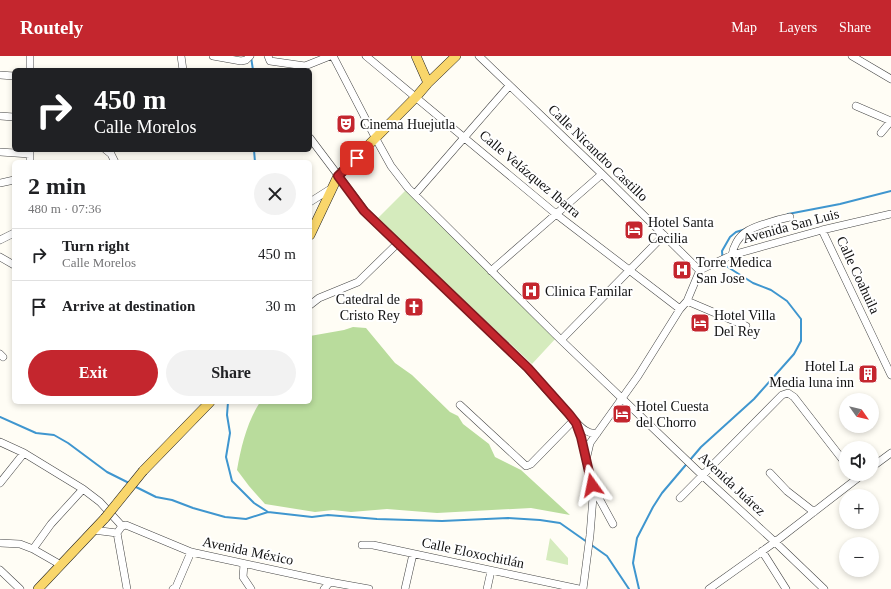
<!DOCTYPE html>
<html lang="en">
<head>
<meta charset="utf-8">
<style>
  body { margin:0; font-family:"Times New Roman",serif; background:#f2f2f2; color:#202124; height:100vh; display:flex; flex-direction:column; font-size:15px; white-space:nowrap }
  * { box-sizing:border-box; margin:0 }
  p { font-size:13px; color:#757577 }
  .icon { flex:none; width:22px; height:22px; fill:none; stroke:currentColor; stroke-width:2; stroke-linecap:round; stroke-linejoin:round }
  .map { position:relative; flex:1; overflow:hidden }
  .sheet { position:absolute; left:12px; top:104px; width:300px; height:244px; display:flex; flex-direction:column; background:#fff; border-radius:6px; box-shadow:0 2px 6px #0003 }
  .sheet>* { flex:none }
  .hud { position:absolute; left:12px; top:12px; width:300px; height:84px; border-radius:6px; box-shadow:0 2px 6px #0003; background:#202124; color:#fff; overflow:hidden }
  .needle { width:26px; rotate:124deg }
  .fabs { position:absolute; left:839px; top:337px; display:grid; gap:8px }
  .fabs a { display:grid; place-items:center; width:40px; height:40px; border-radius:50%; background:#fff; box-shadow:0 2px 6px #0003; font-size:20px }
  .pin { position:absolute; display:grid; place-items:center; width:34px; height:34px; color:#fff; margin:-17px; border-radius:8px; box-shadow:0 2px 6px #0006 }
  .me { position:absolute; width:44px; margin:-22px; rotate:348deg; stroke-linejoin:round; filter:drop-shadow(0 0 3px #0008) }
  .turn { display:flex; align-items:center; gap:14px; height:84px; padding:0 16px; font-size:18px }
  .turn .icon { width:52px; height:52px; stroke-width:2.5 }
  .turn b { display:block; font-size:28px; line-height:34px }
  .round { display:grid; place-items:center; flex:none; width:42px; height:42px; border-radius:21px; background:#f2f2f2 }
  .head { display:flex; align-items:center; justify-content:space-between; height:68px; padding:0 16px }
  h1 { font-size:24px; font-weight:800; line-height:30px }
  .primary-button { display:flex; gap:8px; margin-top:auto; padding:8px 16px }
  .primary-button a { flex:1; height:46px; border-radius:24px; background:#c4262e; color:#fff; font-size:16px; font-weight:800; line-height:46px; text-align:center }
  .primary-button a+a { background:#f2f2f2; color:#202124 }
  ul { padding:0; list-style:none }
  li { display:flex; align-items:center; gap:12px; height:52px; padding:0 16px; border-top:1px solid #e0e0e0 }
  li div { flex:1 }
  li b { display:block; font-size:15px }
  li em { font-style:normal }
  header { display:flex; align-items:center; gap:24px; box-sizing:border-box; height:56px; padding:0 20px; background:#c4262e; color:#fff }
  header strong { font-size:19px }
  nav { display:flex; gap:22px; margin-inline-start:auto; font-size:14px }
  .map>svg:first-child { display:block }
</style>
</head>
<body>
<header>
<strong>Routely</strong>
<nav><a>Map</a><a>Layers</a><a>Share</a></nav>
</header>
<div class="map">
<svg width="891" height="533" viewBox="0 0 891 533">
  <rect width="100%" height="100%" fill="#fffdf5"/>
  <path fill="#d5ebbd" d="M407 133 557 281 532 308 377 163Z
    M550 482 568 502V509L546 504Z"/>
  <path fill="#b9dc9c" d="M353 271 366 272 395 307 412 319 450 356 458 360 463 368 489 388 495 401 521 414 570 459 531 452 437 457 387 453 351 456 333 454 315 456 265 448 249 430 237 414C241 391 247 366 260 346H310V280L344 274Z"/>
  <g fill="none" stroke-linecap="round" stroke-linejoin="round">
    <path stroke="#3f96cf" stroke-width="2" d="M251 1 253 14
      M254 94 255 106
      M788 158 840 148 891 135
      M228 346 227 359 230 377 226 401 232 425 254 447 268 456
      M0 361 36 377 54 379 68 387 107 416 129 427
      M134 430 156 441 172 444 193 452 225 461 246 463 268 456 312 461 328 459 377 463 442 465 508 462 540 464 560 467 587 486
      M590 488 607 500 629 533
      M639 533 633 507 637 482 653 451 662 437 701 391 754 343 794 298 801 285V263L787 245 771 234 753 227 723 208 722 195 730 181 736 176 746 173"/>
    <defs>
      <path id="minor" d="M30 0V14
        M181 0 183 14
        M213 0 241 5 246 4 250 0
        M268 0 270 5 305 10
        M333 0 376 83 391 110 408 132 561 284 703 420 775 486 824 533
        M366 0 556 158 680 253
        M479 0 602 118 699 214
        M852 0 891 23
        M302 14 305 10 330 0
        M0 19 14 20
        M856 50 891 65
        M0 60 14 61
        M881 77 891 65
        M310 82 365 155 527 312 576 367 581 381 589 418 593 441 590 479 583 533
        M106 94 111 98 115 106
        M0 96 30 98
        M30 106V94
        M0 127 14 124
        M415 138 509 30
        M310 146 332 132
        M822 174 891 319
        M0 184 14 177
        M732 199C733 191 738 181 746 176 754 170 780 163 790 161
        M0 201 14 209
        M491 215 602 118
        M687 245 746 270
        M310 249 319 242 358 226 398 187
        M561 284 664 179
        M0 298 3 301
        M460 349 526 410 531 408 574 364C580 370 587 379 597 377
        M0 386 24 397 83 433 100 446 122 470
        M587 400 590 387 638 320 680 253 687 245 700 214 732 199 822 174 891 158
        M872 411 891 397
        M770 417 787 435 814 456
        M0 427 24 397
        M594 433 613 468
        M680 442 782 339 788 337 794 341 846 408
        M93 474 117 477
        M0 487 20 488 33 493 61 509
        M362 489H373L579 533
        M33 493 51 468 83 433
        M762 495 786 533
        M244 508 243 521 251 533
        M0 514 20 533
        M127 533 117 477 122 470 126 469 191 496 330 526 369 533
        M173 533 176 531 191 496
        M324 533 330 526
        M405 533 413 498
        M487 533 491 515
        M709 533 775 486 863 418"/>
      <path id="major" d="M416 0 428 27
        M310 179 338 120 416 41 428 27 456 0
        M143 415 210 346
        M38 533 105 462"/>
    </defs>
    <use href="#minor" stroke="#444" stroke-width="8"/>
    <use href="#major" stroke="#222" stroke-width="10"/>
    <use href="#minor" stroke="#fff" stroke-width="7"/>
    <use href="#major" stroke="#f9d66b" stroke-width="9"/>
    <defs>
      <path id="major-bridge" d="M105 462 143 415"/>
    </defs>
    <use href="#major-bridge" stroke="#222" stroke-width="10" stroke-linecap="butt"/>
    <use href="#major-bridge" stroke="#f9d66b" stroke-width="9"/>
  </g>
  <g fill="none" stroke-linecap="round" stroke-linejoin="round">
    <defs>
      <path id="route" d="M357 102 338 120 364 155 528 312 569 358 576 367 581 381 592 429"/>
    </defs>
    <use href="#route" stroke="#7f191e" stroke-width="10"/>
    <use href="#route" stroke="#c4262e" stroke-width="7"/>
  </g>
  <defs>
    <symbol id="theatre-square" viewBox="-11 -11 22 22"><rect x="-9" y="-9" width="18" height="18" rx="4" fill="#c4262e" stroke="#fff"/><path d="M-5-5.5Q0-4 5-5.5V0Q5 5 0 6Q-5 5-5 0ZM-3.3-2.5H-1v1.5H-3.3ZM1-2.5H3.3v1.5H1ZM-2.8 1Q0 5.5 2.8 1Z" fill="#fff"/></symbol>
    <symbol id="hotel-square" viewBox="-11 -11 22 22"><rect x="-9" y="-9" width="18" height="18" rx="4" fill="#c4262e" stroke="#fff"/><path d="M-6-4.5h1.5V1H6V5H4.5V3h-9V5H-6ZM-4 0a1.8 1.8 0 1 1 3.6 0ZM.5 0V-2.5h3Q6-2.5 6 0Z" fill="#fff"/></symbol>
    <symbol id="hospital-square" viewBox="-11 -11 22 22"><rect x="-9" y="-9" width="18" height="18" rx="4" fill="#c4262e" stroke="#fff"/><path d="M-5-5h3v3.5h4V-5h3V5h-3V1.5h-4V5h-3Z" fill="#fff"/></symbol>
    <symbol id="church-square" viewBox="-11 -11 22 22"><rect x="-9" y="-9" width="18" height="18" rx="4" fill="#c4262e" stroke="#fff"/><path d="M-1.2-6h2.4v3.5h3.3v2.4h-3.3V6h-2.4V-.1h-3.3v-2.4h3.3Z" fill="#fff"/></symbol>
    <symbol id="building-square" viewBox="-11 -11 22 22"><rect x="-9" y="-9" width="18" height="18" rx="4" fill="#c4262e" stroke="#fff"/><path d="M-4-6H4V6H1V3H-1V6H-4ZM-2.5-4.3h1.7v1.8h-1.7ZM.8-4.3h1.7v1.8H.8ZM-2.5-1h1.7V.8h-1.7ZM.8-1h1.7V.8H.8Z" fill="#fff"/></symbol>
  </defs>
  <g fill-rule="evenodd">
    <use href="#theatre-square" x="335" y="57" width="22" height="22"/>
    <use href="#hotel-square" x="623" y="163" width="22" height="22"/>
    <use href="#hospital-square" x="671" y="203" width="22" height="22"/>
    <use href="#hospital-square" x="520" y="224" width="22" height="22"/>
    <use href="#church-square" x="403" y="240" width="22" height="22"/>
    <use href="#hotel-square" x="689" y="256" width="22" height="22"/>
    <use href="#building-square" x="857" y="307" width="22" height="22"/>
    <use href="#hotel-square" x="611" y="347" width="22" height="22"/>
  </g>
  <g text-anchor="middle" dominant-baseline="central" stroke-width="4" stroke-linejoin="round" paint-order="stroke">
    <g font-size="14" fill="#111" stroke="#fff" text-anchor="start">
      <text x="360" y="68">Cinema Huejutla</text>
      <text x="648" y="166">Hotel Santa<tspan x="648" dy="16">Cecilia</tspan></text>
      <text x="696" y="206">Torre Medica<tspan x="696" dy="16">San Jose</tspan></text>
      <text x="545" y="235">Clinica Familar</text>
      <text x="400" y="243" text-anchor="end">Catedral de<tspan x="400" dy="16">Cristo Rey</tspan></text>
      <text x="714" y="259">Hotel Villa<tspan x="714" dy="16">Del Rey</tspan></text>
      <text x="854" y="310" text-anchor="end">Hotel La<tspan x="854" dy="16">Media luna inn</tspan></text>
      <text x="636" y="350">Hotel Cuesta<tspan x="636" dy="16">del Chorro</tspan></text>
    </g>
    <g font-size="14" fill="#111" stroke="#fff">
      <text transform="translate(598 97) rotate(44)">Calle Nicandro Castillo</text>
      <text transform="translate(530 118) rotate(40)">Calle Velázquez Ibarra</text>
      <text transform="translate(791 170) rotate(-15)">Avenida San Luis</text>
      <text transform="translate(858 219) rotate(65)">Calle Coahuila</text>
      <text transform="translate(732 428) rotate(43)">Avenida Juárez</text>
      <text transform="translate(248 495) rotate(12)">Avenida México</text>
      <text transform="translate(473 497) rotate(12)">Calle Eloxochitlán</text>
    </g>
  </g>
</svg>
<div class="fabs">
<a><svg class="needle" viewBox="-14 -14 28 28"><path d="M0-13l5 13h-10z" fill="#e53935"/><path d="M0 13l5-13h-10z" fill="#757577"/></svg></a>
<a><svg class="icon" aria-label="sound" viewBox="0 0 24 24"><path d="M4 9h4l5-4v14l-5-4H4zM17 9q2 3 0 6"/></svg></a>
<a>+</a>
<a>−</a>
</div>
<div class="pin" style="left:357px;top:102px;background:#d93025"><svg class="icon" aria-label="arrive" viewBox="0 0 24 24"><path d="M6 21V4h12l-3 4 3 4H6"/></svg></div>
<svg class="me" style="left:592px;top:429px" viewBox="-20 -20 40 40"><path d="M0-17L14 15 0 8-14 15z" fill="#c4262e" stroke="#fff" stroke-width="4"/></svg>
<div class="hud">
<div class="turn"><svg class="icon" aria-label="right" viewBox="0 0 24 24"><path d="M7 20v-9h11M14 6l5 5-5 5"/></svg><div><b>450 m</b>Calle Morelos</div></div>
</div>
<section class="sheet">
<div class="head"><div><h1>2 min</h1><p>480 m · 07:36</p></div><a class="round"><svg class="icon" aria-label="close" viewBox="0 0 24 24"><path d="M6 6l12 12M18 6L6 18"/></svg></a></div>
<ul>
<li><svg class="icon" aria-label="right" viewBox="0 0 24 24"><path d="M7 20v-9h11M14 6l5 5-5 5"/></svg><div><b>Turn right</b><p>Calle Morelos</p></div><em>450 m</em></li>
<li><svg class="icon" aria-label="arrive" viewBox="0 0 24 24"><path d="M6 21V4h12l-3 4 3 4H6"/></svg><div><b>Arrive at destination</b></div><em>30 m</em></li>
</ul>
<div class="primary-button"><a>Exit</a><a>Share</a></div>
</section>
</div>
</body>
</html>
